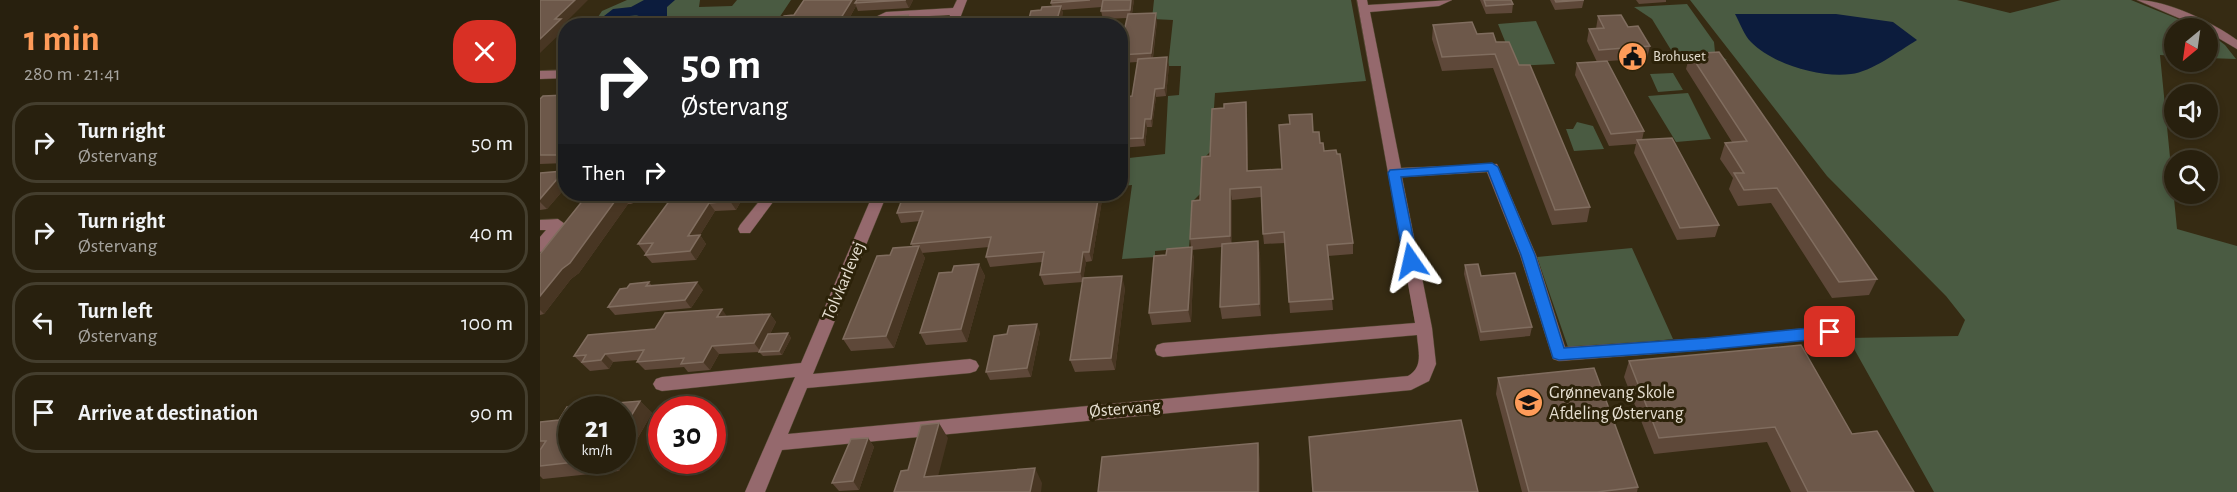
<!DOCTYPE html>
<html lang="en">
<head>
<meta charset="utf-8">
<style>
  body { margin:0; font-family:"Alegreya Sans",sans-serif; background:#302817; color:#f1f3f6; height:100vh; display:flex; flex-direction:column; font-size:22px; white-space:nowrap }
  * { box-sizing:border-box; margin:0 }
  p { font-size:20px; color:#a5a39e }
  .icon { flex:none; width:33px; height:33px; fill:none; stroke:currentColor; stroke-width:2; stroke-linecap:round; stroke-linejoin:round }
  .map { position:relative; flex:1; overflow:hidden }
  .details { display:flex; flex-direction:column; background:#28200e; width:540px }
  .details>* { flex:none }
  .guide { position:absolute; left:18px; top:18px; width:570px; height:183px; border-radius:24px; box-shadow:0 3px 9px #0003,0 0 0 2px #443e2e; background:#202124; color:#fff; overflow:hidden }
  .needle { width:39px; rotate:209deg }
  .fabs { position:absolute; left:1624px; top:18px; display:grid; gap:12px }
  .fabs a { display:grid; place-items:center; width:54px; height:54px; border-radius:50%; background:#28200e; box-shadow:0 3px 9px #0003,0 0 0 2px #443e2e; font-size:30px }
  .speed { position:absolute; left:18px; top:396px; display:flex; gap:12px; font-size:30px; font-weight:700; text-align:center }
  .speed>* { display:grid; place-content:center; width:78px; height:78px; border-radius:50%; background:#28200e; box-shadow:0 3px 9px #0003,0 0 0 2px #443e2e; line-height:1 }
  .speed small { font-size:15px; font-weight:400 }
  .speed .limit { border:9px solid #d22; background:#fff; color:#111 }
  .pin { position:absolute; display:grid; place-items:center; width:51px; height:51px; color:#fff; margin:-26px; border-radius:12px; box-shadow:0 3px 9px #0006 }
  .me { position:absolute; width:66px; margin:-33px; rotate:349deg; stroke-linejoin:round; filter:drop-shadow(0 0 4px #0008) }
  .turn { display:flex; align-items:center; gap:21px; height:126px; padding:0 24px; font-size:27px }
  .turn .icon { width:78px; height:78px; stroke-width:2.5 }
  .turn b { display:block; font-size:42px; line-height:51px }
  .then { display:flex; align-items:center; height:57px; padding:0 24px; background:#0003; gap:12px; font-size:22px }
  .round { display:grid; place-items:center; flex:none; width:63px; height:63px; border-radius:24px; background:#302817 }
  .overview { display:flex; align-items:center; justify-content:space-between; height:102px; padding:0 24px }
  h1 { font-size:36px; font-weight:600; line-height:45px; color:#fe9b59 }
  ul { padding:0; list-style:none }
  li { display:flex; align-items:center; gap:18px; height:81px; margin:0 12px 9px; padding:0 12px; border:3px solid #443e2e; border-radius:24px }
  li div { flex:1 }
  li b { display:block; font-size:22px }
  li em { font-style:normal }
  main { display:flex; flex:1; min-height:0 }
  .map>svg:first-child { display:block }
</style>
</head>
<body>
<main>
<section class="details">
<div class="overview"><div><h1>1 min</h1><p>280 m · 21:41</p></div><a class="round" style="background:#d93025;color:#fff"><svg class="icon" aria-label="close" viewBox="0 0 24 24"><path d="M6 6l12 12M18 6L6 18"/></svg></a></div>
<ul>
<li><svg class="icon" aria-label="right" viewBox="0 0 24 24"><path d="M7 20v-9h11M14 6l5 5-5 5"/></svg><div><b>Turn right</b><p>Østervang</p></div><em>50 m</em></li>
<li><svg class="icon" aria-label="right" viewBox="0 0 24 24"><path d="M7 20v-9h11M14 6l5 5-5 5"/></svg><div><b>Turn right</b><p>Østervang</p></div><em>40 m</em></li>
<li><svg class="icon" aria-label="left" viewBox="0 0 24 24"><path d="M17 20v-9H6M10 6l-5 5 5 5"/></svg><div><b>Turn left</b><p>Østervang</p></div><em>100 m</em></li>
<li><svg class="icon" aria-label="arrive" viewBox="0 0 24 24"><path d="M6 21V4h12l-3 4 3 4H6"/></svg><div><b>Arrive at destination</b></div><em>90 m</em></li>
</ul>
</section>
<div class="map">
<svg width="1697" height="492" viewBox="0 0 1697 492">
  <rect width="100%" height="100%" fill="#362b13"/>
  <path fill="#4a5b42" d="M87 0H160L159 7 192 6 197 0H251L237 21 154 26H52L62 11Z
    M614 0H811L826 81 675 93 671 151 663 159 660 194 653 201 649 248 615 251V257L582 259 592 185 581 186 580 159 625 154 628 96 639 95 641 66H628L633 20 612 19Z
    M1150 0H1417L1470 13 1521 0H1591L1660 28H1635V56L1620 55 1637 229 1697 246V492H1394L1308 338 1418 336 1425 320 1406 296 1287 176Z
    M1147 4 1174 42 1175 52 1187 60 1139 63 1112 19 1094 7Z
    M996 21 1015 64 975 66 958 24Z
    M1668 32 1685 45 1696 59 1668 58Z
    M1133 73 1143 90 1118 92 1110 74Z
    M1148 93 1171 139 1136 142 1108 96Z
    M1037 122 1053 126 1064 149 1034 151 1026 129H1033Z
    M1092 248 1133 339 1029 350 997 257Z"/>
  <path fill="#0c1c3d" d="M104 0H135L127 7V16L113 25H108C101 5 78 24 64 16L73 9 91 7Z
    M1195 14H1296L1353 22 1377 40C1359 51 1331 72 1311 74 1279 78 1233 64 1211 42 1204 35 1200 23 1195 14Z"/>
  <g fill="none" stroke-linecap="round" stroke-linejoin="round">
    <defs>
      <path id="minor" d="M417 0H427L417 26H406L410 15 348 18 332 26H317L346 12 413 8Z
        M817 0H827L828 5 912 0 899 6 830 12 861 168 957 164 996 255 1025 347 1166 338 1290 326 1296 328 1298 332 1296 336 1166 350 1019 361 1013 359 980 255 947 172 862 177 892 328 896 364 889 381 871 390 242 450 225 492H205L255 377 122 391 116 389 113 384 116 379 122 377 261 363 333 194H347L273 374 430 359 436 361 439 366 436 371 430 373 267 388 248 434 868 376C884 367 878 351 877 335L623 357 617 355 615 350 617 345 623 343 875 323Z
        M1597 0C1627 0 1672 22 1697 40V49L1668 32V28H1662Z
        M26 70V78L0 79V71Z
        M225 194H239L210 233H200L198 229 200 225Z
        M18 219 25 224 5 251 0 252V237L6 230H0V220Z"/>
    </defs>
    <use href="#minor" stroke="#524831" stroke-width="1"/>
    <use href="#minor" fill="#95696d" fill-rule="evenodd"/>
  </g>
  <path fill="#5e4839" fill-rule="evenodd" d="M264 0H373L369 8 318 11 316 6 305 26 254 15Z
    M512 0H594L592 14 617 21 613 58 629 65 626 96 616 97 612 127H607L605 146 580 148V102L584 101 592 96 597 62 581 63 580 61V49L587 18 563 19 561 11 562 7 522 10 523 14 501 10 512 7 511 3Z
    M940 0H971L973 4 972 13 946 14Z
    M1010 0H1044L1042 8 1015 10Z
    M1096 0H1126V2L1099 4Z
    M1058 16 1088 27 1110 46 1107 58 1057 62 1047 41 1049 29H1056Z
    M893 25 937 34 956 42 979 65 1050 207 1047 222 1012 225 953 68 902 71 892 39Z
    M1150 54 1337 279 1329 295 1292 298 1231 203 1198 206 1189 189 1193 178 1180 159 1185 143 1192 142 1146 69Z
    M1037 63 1104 131 1102 140 1179 225 1175 237 1137 240 1094 153 1096 144 1069 146 1035 75Z
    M26 95V163L0 164V99Z
    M706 102 707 112 708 171 742 169 773 132 784 151 813 243V254L788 256 793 310 750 313 745 243 724 244 723 234 721 197 692 200V243L720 253 721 316 682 319 680 307 682 247 652 250 654 259 651 322 612 325 609 313 626 255 651 247 650 239 670 156 684 108Z
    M24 171 26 172V187L7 209 0 210V173Z
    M100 194 92 204H88L39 273 31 279 4 314 0 315V254L43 200 38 195Z
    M205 194 196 210 175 211 160 235 166 244 156 260 112 263 105 255 106 253H105L98 244 130 200 127 197Z
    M534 194H563L552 261 546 262 543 278 585 288 575 370 535 372 530 360 543 282 504 285 500 275 502 262 450 267 446 257 449 247 382 253 385 258 354 348 311 351 303 339 350 255 373 247 371 244 380 221 361 223 357 213 506 198 534 197Z
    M439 264 445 276 427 342 386 345 380 333Z
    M925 265 941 276 992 327 990 336 940 341 924 274Z
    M109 282 112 286 163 290 151 308 75 315 68 307 87 288Z
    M230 314 236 322 230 334 248 333 251 338 242 355 223 356 219 352 179 354 170 370 148 372 144 367 105 370 97 362 98 360 73 362 69 369 50 371 34 356 115 329 187 316Z
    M500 332 491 377 450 380 446 372Z
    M1089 361 1312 434 1374 492H1251L1227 442 1114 454 1084 377Z
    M958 378 1098 487 1097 492H982L956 394Z
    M100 401 112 413 79 471 3 479 0 476V422L19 420 27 407ZM32 410H82V460H32Z
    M328 438 334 447 319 490 299 491 292 483Z"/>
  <path fill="#483623" d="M35 0H48L25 23 26 26V28L0 53V39L15 19Z
    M312 0H320L315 3 316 6 305 26H296Z
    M365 0H373L369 8Z
    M591 0H594L591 17 590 10Z
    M521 6 523 14 520 26H515Z
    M616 13 617 21 612 61 611 53Z
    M368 15 371 24 370 26H363Z
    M192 19 196 26H187Z
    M627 57 629 65 626 96 624 88Z
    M615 89 616 97 612 127 611 119Z
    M706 102 707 112 708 182 707 171Z
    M605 119 607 127 605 146 603 138Z
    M26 147V163L19 155Z
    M24 171 26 172V187L7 209 0 202V199Z
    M690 189 692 200V246L690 236Z
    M80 194 88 204 39 273 31 279 4 314 0 310V296Z
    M84 194H100L92 204Z
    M195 194H205L196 210 190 201Z
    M501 194H504L506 198H500Z
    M559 194H563L552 261 549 252Z
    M169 203 175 211 160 235 166 244 156 260 150 251 148 236Z
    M718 241 720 253 721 316 719 304Z
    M379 246 385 258 354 348 346 336Z
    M652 247 654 259 651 322 648 310Z
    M543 252 546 262 543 282 540 272Z
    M439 264 445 276 427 342 421 329Z
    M582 276 585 288 575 370 571 358Z
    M157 282 163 290 151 308 145 300Z
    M182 309 188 318 177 317Z
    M230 314 236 322 221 352 214 343Z
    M497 324 500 332 491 377 487 368Z
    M248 333 251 338 242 355 239 351Z
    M172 346 179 354 170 370 163 362Z
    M65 354 73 362 69 369 61 360Z
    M100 401 112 413 79 471 68 460H82V431Z
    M399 423 408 438 394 492 384 477Z
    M328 438 334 447 319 490 313 481Z
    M718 443 720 459V492H718Z
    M495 468 502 483 501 492H490Z"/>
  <path fill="#6d584a" stroke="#806d5f" stroke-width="1.5" d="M0 0H35L15 19H21L0 39Z
    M264 0H312L296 26H237L244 16 254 15Z
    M317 0H366L315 3Z
    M512 0H550L511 3Z
    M563 0H591L590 10 561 11Z
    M944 0H971L973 4 946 6Z
    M1015 0H1044L1016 2Z
    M521 6 515 26H487L491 11 501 10 502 7Z
    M616 13 611 53 580 55V49L588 14Z
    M368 15 363 26H341L345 17Z
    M1081 15 1088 27 1098 26 1110 46 1059 50 1049 29 1064 28 1058 16Z
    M192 19 187 26H158L162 21Z
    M932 22 937 34 953 33 956 42H969L979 65H990L1050 207 1015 210 955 54 902 57 893 25Z
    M1179 52 1337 279 1299 282 1237 188 1204 190 1194 173H1204L1185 143 1207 141 1150 54Z
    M627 57 624 88 615 89 611 119H605L603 138 580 139V102L584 101 585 97 592 96 598 59Z
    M1067 61 1104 131 1071 134 1037 63Z
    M26 95V147L19 155H0V99L3 96Z
    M706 102 707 171 742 169 739 125 750 124 749 115 772 114 773 132H779L780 143H783L784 151 796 150 797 154H800L813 243 787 245 793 299 749 302 744 232 723 234 721 187 690 189V236L650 239 652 201 660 200 662 157 670 156 672 109 684 108V104Z
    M1132 138 1179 225 1140 228 1097 140Z
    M24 171 0 199V173Z
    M39 194H84H80L30 263 22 269 0 296V254L48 194 38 195Z
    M129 194H195L190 201 169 203 148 236 160 235 150 251 105 255 113 243 98 244 133 196 127 197Z
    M364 194H501L500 198 534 197V194H559L549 252H543L540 272 500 275 504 252 446 257 451 237 371 244 383 211 357 213Z
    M718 241 719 304 680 307 682 244Z
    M379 246 346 336 303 339 337 256 350 255 353 248Z
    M652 247 648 310 609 313 614 256 626 255 627 249Z
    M439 264 421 329 380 333 399 273 412 272 414 266Z
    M938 264 941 276 975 273 992 327 941 332 925 265Z
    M582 276 571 358 530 360 543 278Z
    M109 282 106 286 157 282 145 300 68 307 80 289 87 288 90 284Z
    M182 309 177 317 230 314 214 343 172 346 163 362 141 364 144 358 97 362 104 350 65 354 61 360 42 362 46 355 34 356 48 335 115 329 125 313Z
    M497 324 487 368 446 372 454 336 467 334 469 326Z
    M248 333 239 351 219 352 228 334Z
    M1261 345 1312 434 1337 431 1374 492H1268L1235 427 1119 438 1089 361Z
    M1054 368 1098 487 1057 492H989L958 378Z
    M100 401 82 431V410H32V460H53L0 466V450L6 441H0V422L19 420 27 407Z
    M921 420 938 492H773L769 437Z
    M399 423 384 477 495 468 490 492H354L361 471 368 470 381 425Z
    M328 438 313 481 292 483 311 439Z
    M718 443V492H558L562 457Z"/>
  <path fill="#1a73e8" stroke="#114b97" stroke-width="1.5" d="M952 163 958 167 995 255 1024 348 1166 338 1290 326 1295 328 1297 332 1295 336 1290 338 1166 350 1019 360 1013 358 981 255 948 171 861 177 878 261 871 266 864 261 848 173 850 170Z"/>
  <defs>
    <symbol id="civic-disc" viewBox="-11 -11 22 22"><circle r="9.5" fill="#fe9b59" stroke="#2c2209"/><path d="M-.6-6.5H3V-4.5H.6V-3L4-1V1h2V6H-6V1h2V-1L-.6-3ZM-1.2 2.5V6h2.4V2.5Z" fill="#111"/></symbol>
    <symbol id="school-disc" viewBox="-11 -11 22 22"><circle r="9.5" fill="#fe9b59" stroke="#2c2209"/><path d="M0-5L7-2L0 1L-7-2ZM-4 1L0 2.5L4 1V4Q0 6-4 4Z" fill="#111"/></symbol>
  </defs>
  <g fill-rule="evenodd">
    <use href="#civic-disc" x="1076" y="40" width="33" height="33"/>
    <use href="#school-disc" x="972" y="386" width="33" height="33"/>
  </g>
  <g text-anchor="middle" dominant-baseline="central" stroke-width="6" stroke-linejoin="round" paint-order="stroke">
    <g font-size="15" fill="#e5ded0" stroke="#2c2209" text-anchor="start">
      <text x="1113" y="56">Brohuset</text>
    </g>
    <g font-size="18" fill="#e5ded0" stroke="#2c2209">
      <text transform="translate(304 281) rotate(-67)">Tolvkarlevej</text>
      <text transform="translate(585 409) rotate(-5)">Østervang</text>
    </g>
    <g font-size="18" fill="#e5ded0" stroke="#2c2209" text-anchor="start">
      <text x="1009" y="393">Grønnevang Skole<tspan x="1009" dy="21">Afdeling Østervang</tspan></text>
    </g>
  </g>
</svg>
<div class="fabs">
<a><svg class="needle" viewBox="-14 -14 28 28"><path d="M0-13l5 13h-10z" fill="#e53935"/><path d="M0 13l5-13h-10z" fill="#a5a39e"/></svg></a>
<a><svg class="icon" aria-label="sound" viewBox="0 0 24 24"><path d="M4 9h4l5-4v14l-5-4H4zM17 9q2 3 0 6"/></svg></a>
<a><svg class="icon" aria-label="search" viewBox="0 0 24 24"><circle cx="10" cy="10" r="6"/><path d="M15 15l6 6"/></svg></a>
</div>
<div class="speed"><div>21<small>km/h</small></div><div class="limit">30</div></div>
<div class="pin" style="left:1290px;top:332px;background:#d93025"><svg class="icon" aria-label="arrive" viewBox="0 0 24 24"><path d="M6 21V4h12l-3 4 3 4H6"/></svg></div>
<svg class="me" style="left:871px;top:261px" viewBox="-20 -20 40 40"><path d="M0-17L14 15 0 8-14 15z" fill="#1a73e8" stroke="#fff" stroke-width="4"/></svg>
<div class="guide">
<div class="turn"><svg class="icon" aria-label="right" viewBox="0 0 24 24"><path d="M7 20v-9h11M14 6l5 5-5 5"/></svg><div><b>50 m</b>Østervang</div></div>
<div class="then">Then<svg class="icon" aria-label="right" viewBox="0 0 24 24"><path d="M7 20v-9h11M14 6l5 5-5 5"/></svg></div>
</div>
</div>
</main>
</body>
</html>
